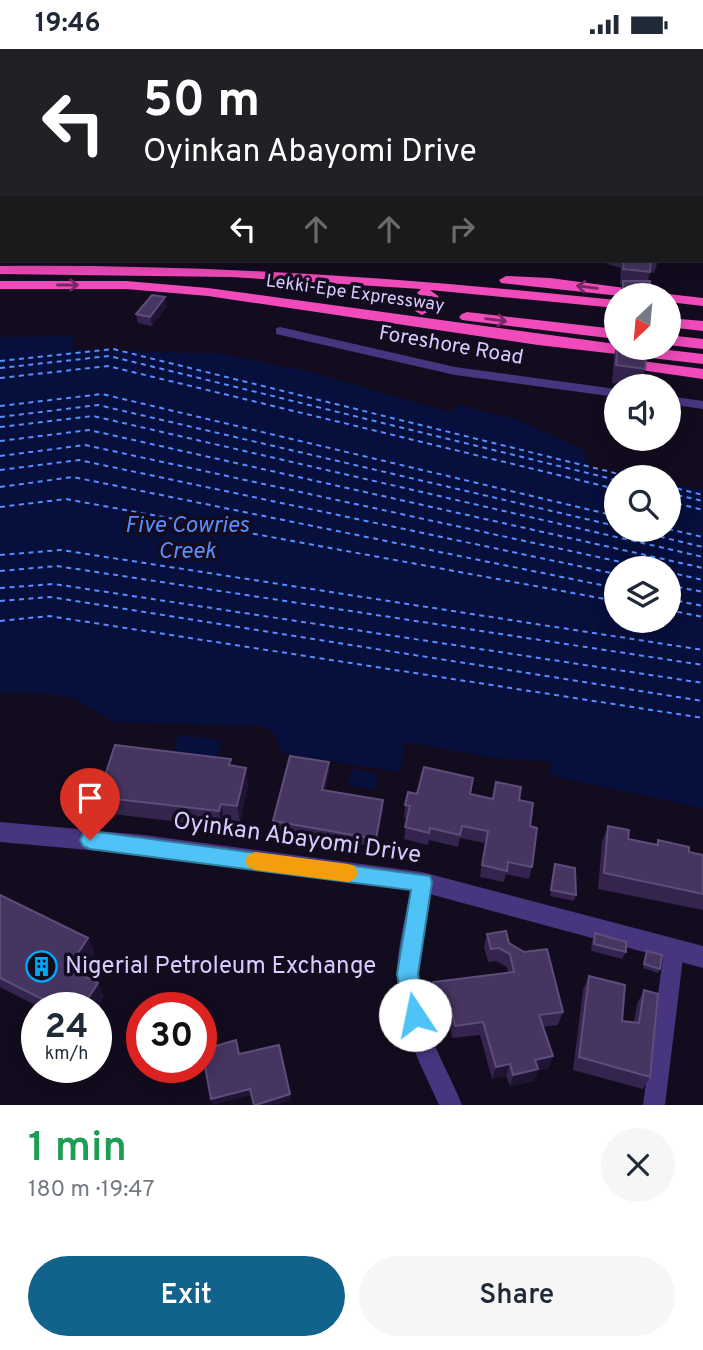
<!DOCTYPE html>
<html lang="en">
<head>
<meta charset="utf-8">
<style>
  body { margin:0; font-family:Overpass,sans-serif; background:#f6f6f7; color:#1f2937; height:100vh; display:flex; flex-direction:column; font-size:26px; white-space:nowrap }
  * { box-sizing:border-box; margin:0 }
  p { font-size:23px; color:#747a83 }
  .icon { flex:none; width:38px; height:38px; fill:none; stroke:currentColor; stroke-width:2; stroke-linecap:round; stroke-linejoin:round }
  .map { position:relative; height:1056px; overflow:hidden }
  .details { display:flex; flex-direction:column; background:#fff; flex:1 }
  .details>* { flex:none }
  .banner { position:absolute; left:0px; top:0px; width:704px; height:214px; box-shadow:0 4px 18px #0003; background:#202124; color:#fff; overflow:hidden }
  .needle { width:46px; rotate:206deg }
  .tools { position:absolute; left:604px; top:234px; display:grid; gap:14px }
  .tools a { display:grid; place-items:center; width:77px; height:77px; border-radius:50%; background:#fff; box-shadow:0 4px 18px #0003; font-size:35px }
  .speed { position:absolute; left:21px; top:943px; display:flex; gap:14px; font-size:35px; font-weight:700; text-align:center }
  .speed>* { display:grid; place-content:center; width:91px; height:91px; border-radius:50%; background:#fff; box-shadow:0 4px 18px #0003; line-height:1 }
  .speed small { font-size:18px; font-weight:400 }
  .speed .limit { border:10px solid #d22; background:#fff; color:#111 }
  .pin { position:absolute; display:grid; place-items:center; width:60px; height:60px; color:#fff; margin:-72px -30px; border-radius:50% 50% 50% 0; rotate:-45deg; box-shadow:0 0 7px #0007 }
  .pin .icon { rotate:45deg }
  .me { position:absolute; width:77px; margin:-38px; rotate:349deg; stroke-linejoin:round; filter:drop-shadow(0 0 5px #0008) }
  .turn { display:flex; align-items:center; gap:24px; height:147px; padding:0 28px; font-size:32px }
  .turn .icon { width:91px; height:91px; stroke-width:2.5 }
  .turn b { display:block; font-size:49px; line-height:60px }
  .lanes { display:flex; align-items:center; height:66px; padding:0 28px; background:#0003; justify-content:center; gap:35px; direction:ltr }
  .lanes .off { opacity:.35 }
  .round { display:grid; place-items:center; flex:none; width:74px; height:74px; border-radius:37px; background:#f6f6f7 }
  .summary { display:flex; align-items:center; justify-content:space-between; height:119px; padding:0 28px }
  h1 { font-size:42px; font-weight:600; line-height:52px; color:#1e9e55 }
  .cta { display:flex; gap:14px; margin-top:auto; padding:14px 28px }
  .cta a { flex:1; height:80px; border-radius:42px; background:#11638c; color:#fff; font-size:28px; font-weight:600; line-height:80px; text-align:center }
  .cta a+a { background:#f6f6f7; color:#1f2937 }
  .status { display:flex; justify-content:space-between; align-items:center; height:49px; padding:0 35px; background:#fff; direction:ltr }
  .status svg { height:19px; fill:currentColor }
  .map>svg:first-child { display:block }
</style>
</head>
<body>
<div class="status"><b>19:46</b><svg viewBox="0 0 49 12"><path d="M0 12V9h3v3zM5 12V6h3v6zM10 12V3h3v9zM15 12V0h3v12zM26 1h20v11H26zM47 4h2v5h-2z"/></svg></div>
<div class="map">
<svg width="703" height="1056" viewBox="0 0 703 1056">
  <rect width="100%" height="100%" fill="#130c1f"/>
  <path fill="#070f3d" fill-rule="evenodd" d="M74 287 72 300 222 305 312 323 452 364 455 355 515 370 581 399 589 418 616 429V481H668L669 436 703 440V759L549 726 552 713 491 708 405 693 400 723 282 704 275 685 263 677 114 673 74 649 44 644H0V288ZM616 520H668V572H616Z
    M178 686 221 691 217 709 173 704Z
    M352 720 378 725 375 741 348 736Z"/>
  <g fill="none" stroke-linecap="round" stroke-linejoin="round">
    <path stroke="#070f3d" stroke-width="2.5" d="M442 2 444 0"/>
    <path stroke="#588eff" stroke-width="2" stroke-dasharray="5 4.5" stroke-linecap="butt" d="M0 312 113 300 635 429
      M0 319 109 307 616 431
      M0 329 108 317 616 440
      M0 357 102 345 616 467
      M0 368 98 356 616 477
      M0 378 93 367 703 508
      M0 392 89 381 703 519
      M0 407 85 396 653 520
      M0 421 79 411 616 525
      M668 437 703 446
      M0 438 73 428 616 539
      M668 444 703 452
      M668 452 703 461
      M0 458 66 450 616 552
      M668 480 703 488
      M632 481 703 498
      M0 506 61 501 703 601
      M0 522 57 517 703 616
      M668 523 703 531
      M668 536 703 543
      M0 539 54 535 703 634
      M668 550 703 557
      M0 552 50 548 703 652
      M668 561 703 568
      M0 572 49 567 703 669"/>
    <path fill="#473580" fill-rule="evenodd" d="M59 0H68L59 2Z
      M158 0H167L157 2Z
      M630 0H647L648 2H631Z
      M666 0H674L665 2Z
      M702 8 703 9V15L702 14Z
      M0 11H2V17H0Z
      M702 183H703V189H702Z
      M280 278 455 318 616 340V348L455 326 276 285V279Z
      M668 347 703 352V360L668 355Z
      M422 824 429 826 432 833C428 863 418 893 417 924 416 972 445 1013 462 1056H439C421 1015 395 970 397 923 398 893 407 863 412 833L415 826Z
      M674 891 681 894 684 901 665 1056H643L664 901 667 894Z"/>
    <path fill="#473580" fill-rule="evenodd" d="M0 773 144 786 422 823 703 897V919L422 843 144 806 0 793Z"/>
    <path fill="#f14bbb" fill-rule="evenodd" d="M0 217C206 215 411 229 616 251V259L430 241 438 247 442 255 422 266 415 262 427 253 417 244 421 240 231 228 0 225Z
      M506 227 550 229 655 243 662 247 668 245 703 249V257L668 253V247H620L501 234 499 231Z
      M0 232H126L208 239 616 295V299H651L703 305V315L538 296 208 247 126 240H0Z
      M467 263 616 280V290L462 271 459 268 462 265Z
      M668 269 703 272V282L668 278Z
      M668 286 703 290V300L668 296Z
      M626 310 703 320V330L620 318 618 315Z"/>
  </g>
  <path fill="#35244e" d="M607 212H658L654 224 650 223 648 232 649 247H620L622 236H620L621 219 607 215Z
    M167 257 152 277 138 274 136 265Z
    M616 298V299H626L625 303 645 320 641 337 612 334 614 307Z
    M232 717 248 735 240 773 224 771 222 778 103 764 98 748Z
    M329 722 325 741 383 760 375 798 274 780 273 772Z
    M417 745H470L493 750 519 751 530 777 532 818 529 830 506 825 504 833 480 828 485 794 460 789 458 798 429 791 428 796 404 790 407 769H404L405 756Z
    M608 777 628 790 656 795 658 791 689 803 703 806V861L598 840 602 793Z
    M555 815 576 846 574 852 550 847Z
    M0 846 88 889 94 903 80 925 104 947 96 960V959H41L0 938Z
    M595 884 626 903 622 910 591 902 592 892Z
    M487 885 509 894 563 963 558 976 543 978 553 1007 548 1019 538 1021 534 1032 510 1037 506 1027 492 1030 480 986 452 989 449 971 436 973 431 946 433 933 508 924 507 918 496 912 488 913 484 898Z
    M647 902 660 920 658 924 643 919 645 906Z
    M589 927 622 972 634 973 637 955 644 941 650 1028 643 1040 573 1021 583 941Z"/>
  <path fill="#201333" d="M2 139V159L0 160V140Z
    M165 248 167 257 152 277 150 268Z
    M329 713V722L323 749 322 741Z
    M246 719 248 735 240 773 237 757Z
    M383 751V760L375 798 376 790Z
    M221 755 224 771 222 778 219 762Z
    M88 889 94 903 75 933 68 919Z
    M98 934 104 947 96 960V959H82Z
    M553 1007 548 1019 538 1021 534 1032 510 1037 513 1026 535 1011Z
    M510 1015 506 1027 492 1030 496 1018Z
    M250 1040 252 1046 213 1056 211 1050Z
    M290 1045 291 1051 276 1056H256Z"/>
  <path fill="#463561" stroke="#5e4d7a" stroke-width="2" d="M449 0H512L511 1 513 2H448Z
    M0 45H2V139L0 140Z
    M624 212H651L650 223 623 220Z
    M623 232H650L649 247H623Z
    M152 246 165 248 150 268 136 265Z
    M617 299H621L624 303 646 306 645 320 616 316Z
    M115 696 231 710 229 716 246 719 237 757 221 755 219 762 98 748Z
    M290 707 329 713 322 741 383 751 376 790 273 772Z
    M424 718 473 729 470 745 493 750 496 733 521 738 519 751 533 754 530 777 537 779 532 818 508 813 507 822 482 816 488 782 462 777 460 786 430 779 429 784 405 778 410 757 405 756 408 743 417 745Z
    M608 777 629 781 628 790 658 796V791L689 798V803L703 806V845L604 824Z
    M555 815 575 819 576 846 551 841Z
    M0 846 88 889 68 919 98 934 82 959H60L0 929Z
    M506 882 509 894 524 903 547 900 563 963 539 966 553 1007 535 1011 538 1020 513 1026 510 1015 496 1018 483 973 455 977 451 959 438 960 433 933 514 923 510 905 499 899 491 900 487 885Z
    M595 884 626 893V903L594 895Z
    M647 902 662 906 660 920 644 915Z
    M589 927 625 936 622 972 639 974 644 941 658 945 650 1028 579 1008Z
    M236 991 239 1005 279 996 290 1045 256 1056H254L250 1040 211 1050 202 1001Z"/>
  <defs><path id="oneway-shaft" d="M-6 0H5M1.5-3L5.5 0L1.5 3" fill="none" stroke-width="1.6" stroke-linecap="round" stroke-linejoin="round" transform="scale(1.75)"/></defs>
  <g stroke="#772865">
    <use href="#oneway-shaft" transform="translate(68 236)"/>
    <use href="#oneway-shaft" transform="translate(587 238) rotate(-172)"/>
    <use href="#oneway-shaft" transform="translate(496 271) rotate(7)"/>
  </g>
  <path fill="#4fc3f7" stroke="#337fa1" stroke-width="2" d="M90 782 430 827 432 833 418 925 426 966 422 974 415 977 407 974 397 925 411 841 90 800 83 797 80 791 83 785Z"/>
  <path fill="#f59e0b" d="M255 803 348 815 355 817 358 824 355 830 348 833 255 821 248 818 245 812 248 806Z"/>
  <defs>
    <symbol id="building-ring" viewBox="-11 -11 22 22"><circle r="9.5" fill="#130c1f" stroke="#00a9f5" stroke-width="1.5"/><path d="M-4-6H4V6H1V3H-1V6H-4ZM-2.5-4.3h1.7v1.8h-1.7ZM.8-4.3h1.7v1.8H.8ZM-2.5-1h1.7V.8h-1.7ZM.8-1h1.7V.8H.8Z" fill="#00a9f5"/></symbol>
  </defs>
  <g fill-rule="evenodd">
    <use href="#building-ring" x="24" y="900" width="35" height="35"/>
  </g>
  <g text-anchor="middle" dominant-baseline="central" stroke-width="7" stroke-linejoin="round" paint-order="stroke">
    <g font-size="18" fill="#dbcaff" stroke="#130c1f">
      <text transform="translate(355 245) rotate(8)">Lekki-Epe Expressway</text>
    </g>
    <g font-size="21" fill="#dbcaff" stroke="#130c1f">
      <text transform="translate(451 297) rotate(10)">Foreshore Road</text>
    </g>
    <g font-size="23" font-style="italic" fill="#588eff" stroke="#130c1f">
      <text x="187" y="477">Five Cowries<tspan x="187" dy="26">Creek</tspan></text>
    </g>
    <g font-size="24" fill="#dbcaff" stroke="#130c1f">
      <text transform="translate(297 790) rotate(8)">Oyinkan Abayomi Drive</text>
    </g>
    <g font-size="24" fill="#dbcaff" stroke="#130c1f" text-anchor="start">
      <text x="65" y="918">Nigerial Petroleum Exchange</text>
    </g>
  </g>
</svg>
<div class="tools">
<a><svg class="needle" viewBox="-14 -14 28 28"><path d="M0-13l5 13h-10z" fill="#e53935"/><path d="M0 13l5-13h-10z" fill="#747a83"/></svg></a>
<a><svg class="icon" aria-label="sound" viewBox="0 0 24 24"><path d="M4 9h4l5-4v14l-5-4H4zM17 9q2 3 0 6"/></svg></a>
<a><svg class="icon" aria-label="search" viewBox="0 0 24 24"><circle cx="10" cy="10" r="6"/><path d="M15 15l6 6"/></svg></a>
<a><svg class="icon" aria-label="layers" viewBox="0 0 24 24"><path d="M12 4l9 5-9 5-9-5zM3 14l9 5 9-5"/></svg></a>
</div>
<div class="speed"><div>24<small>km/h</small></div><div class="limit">30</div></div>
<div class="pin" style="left:90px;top:791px;background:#d93025"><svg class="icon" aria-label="arrive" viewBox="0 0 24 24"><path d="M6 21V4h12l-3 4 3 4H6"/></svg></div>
<svg class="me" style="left:415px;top:966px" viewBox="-20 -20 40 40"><circle r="19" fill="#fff"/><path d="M0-13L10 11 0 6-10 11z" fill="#4fc3f7"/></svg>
<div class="banner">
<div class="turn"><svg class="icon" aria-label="left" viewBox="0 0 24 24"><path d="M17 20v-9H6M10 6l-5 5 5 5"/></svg><div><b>50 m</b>Oyinkan Abayomi Drive</div></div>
<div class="lanes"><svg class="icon" aria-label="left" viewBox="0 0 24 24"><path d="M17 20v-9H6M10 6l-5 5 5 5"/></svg><svg class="icon off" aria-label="ahead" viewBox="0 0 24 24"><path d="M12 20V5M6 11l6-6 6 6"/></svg><svg class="icon off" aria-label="ahead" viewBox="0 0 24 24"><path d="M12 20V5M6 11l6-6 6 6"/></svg><svg class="icon off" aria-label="right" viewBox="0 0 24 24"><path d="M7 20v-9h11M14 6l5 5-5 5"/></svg></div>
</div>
</div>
<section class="details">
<div class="summary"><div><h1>1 min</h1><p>180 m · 19:47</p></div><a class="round"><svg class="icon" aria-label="close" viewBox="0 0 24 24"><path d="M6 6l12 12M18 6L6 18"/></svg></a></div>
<div class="cta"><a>Exit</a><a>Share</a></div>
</section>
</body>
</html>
